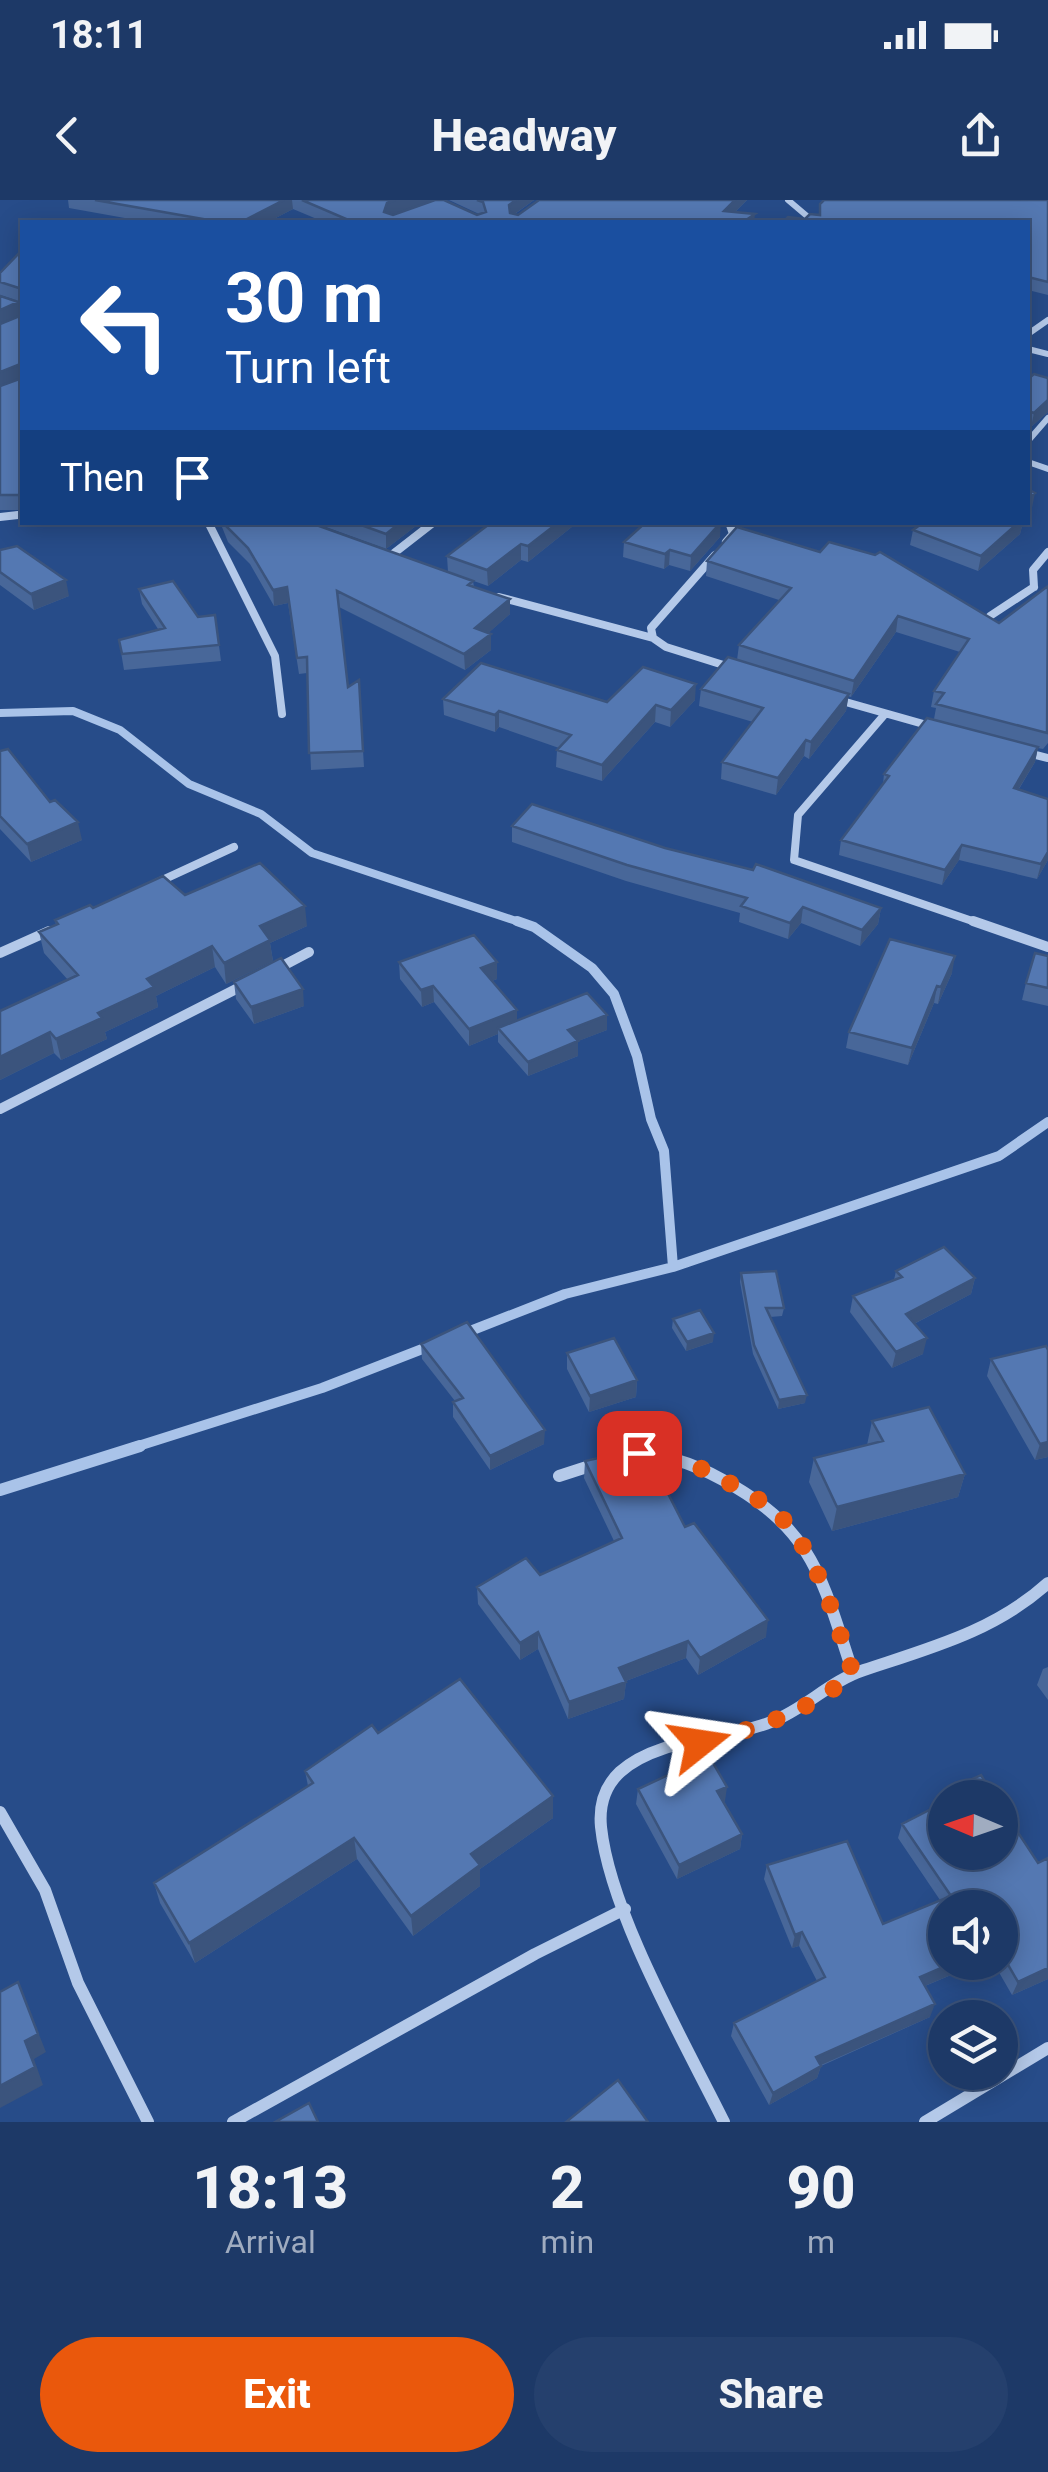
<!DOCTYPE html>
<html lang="en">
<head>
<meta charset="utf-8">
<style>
  body { margin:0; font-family:Roboto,sans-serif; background:#25406d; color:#f1f3f6; height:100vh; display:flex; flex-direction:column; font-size:38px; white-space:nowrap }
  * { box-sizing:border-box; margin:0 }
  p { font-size:32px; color:#a0acc0 }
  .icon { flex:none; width:55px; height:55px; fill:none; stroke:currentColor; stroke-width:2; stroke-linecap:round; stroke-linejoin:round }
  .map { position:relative; height:1922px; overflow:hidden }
  .sheet { display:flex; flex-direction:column; background:#1d3967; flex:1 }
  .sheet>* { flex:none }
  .banner { position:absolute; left:20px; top:20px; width:1010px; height:305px; border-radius:0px; box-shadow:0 5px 25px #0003,0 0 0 2px #3b537b; background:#1a4fa0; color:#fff; overflow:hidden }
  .needle { width:65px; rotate:272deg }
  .fabs { position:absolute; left:928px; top:1580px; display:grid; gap:20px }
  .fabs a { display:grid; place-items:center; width:90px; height:90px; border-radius:50%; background:#1d3967; box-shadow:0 5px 25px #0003,0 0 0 2px #3b537b; font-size:50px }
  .pin { position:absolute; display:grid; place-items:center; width:85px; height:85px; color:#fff; margin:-42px; border-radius:20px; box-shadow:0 5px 15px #0006 }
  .me { position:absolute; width:110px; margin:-55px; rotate:75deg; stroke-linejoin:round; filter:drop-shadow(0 0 8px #0008) }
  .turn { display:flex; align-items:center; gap:35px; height:210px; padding:0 40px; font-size:45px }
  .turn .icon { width:130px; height:130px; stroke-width:2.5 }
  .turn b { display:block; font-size:70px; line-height:85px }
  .then { display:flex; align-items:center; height:95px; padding:0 40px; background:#0003; gap:20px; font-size:38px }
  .eta { display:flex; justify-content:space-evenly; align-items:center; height:170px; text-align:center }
  .eta b { font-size:60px; font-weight:800; line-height:70px }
  .primary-button { display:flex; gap:20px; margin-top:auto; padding:20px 40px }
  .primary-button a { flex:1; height:115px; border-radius:60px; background:#ea580c; color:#fff; font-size:40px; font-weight:800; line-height:115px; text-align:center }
  .primary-button a+a { background:#25406d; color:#f1f3f6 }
  .status { display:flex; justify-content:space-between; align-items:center; height:70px; padding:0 50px; background:#1d3967; direction:ltr }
  .status svg { height:28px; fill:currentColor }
  header { display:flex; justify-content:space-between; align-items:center; height:130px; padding:0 40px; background:#1d3967; font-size:45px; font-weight:800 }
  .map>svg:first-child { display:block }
</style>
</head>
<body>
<div class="status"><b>18:11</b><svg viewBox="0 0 49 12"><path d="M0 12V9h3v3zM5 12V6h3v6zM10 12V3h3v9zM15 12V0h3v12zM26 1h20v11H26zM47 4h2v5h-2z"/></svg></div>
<header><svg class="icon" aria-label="back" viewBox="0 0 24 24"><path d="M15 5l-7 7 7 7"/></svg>Headway<svg class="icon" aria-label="share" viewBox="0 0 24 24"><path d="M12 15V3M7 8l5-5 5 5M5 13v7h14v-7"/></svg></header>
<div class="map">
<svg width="1048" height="1922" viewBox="0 0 1048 1922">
  <rect width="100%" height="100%" fill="#274c89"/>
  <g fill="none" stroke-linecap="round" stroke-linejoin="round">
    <path stroke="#a9c3e9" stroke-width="8" d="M0 513 73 511 120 530 189 584 261 614 312 653 525 724"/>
    <path stroke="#a9c3e9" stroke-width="10" d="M517 721 534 727 592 768 614 794 637 856 651 919 664 951 673 1067
      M460 1135 565 1094 673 1067 999 956 1048 922
      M132 1248 322 1188 430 1146"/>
    <path stroke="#a9c3e9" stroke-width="12" d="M0 1290 140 1246"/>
    <path stroke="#b4c9e9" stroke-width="6" d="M788 0 814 22
      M1028 134 1048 120
      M1028 149 1048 154
      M1028 241 1048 218
      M1028 262 1048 269
      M0 317 22 314"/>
    <path stroke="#b4c9e9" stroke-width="8" d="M0 317 18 315
      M208 322 275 456 282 514
      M726 342 733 334 729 322
      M715 355 651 428 653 438 666 447 733 468
      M389 357 434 322
      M1034 387 1033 370 1048 352
      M499 397 653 438
      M990 416 1034 387
      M835 499 934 527
      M885 514 798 615 794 660 981 724
      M1028 553 1048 558
      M156 683 234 647"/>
    <path stroke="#b4c9e9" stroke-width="10" d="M973 721 1048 747
      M0 753 49 731
      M273 771 309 752
      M0 909 244 785"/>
    <path stroke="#b4c9e9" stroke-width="12" d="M627 1256C663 1252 692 1263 723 1280 815 1330 822 1380 853 1473
      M559 1276 596 1264
      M0 1612 45 1690 78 1783 148 1922
      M233 1922 535 1754 625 1709
      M724 1922C685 1843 610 1713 601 1627 599 1606 604 1587 620 1572 659 1537 724 1541 771 1522 805 1509 830 1481 864 1470 930 1448 995 1431 1048 1383
      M925 1922 1048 1848"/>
  </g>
  <path fill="#486799" d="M68 0H433L392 15H477L479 14 449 0H534L515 14 518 15 539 0H747L735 12 754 22H324L293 9 268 22H147L69 8Z
    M1048 0V95L1028 90V22L805 19 819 14 820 4Z
    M22 50V310H0V96L19 101 0 95V73Z
    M1048 178V212L1031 227 1028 226V179Z
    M220 322H308L473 381 474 387 510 399V414L488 433 491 434V450L465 470 339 407 348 487 359 480 364 567 311 570 307 473 299 474 288 403 274 406 250 364 228 342Z
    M312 322H421L386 349Z
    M492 322H578L528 362 521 360 488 386 448 372 447 356Z
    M924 322H1023L1020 334 978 371 910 345 913 330Z
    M720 337 690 371 669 365 664 369 623 357 624 342Z
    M0 350 69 396 34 410 0 385Z
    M707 361 999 423 1048 386V543L1043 549 1038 548 1035 562 1019 589 1048 599V660L1037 679 959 660 942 685 839 655 841 640 883 584 884 574 934 519 936 508 931 507 934 491 960 452 896 432 851 497 848 496 846 511 809 559 804 556 776 595 721 579 722 562 753 522 699 506 701 489 737 460 739 445 779 400 706 376Z
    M139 389 198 417 215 415 221 461 124 470 119 440 158 429 142 404Z
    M443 499 607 502 695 500 670 527 655 522 602 581 556 567 557 550 559 548 499 527 495 532 444 515Z
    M0 551 82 640 31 662 0 629Z
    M512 626 665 648 881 708 878 724 860 746 801 723 788 739 739 722 740 713 626 681 512 642Z
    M185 695 307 726 270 743 273 761 226 784 215 767 156 796 158 807 105 832 107 839 61 860 54 853 0 880V811L68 780 44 753 39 732 56 725 55 720 93 708Z
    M1048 756V806L1022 800 1026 783Z
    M399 762 497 779 492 781 517 820 607 815V830L578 841V856L528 876 498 842V834L469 846 434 802 422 807 400 779Z
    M952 773 938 804 934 803 908 865 846 848 849 832Z
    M234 782 304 806 254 824 236 799Z
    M896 1071 975 1078 971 1094 914 1124 923 1154 892 1168 850 1112 853 1096 894 1080Z
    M741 1073 784 1108 782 1116 770 1117 805 1203 778 1209 753 1154 740 1082Z
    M673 1119 713 1142 686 1151 672 1128Z
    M421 1144 544 1244 490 1270 453 1217V1202L455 1201 422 1159Z
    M567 1153 637 1180 636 1197 589 1212 567 1169Z
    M991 1159 1048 1257 1035 1260 987 1176Z
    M872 1221 965 1274 958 1297 832 1331 809 1282 814 1258 867 1245Z
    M643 1260 685 1327 766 1437 698 1475 686 1458 626 1481 624 1499 568 1519 538 1449 520 1460 478 1404 477 1387 540 1375 614 1341 584 1278 585 1261Z
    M1048 1467V1500L1037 1485 1043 1469Z
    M378 1533 553 1618 480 1669V1686L413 1736 357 1659 195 1763 160 1703 154 1683 308 1586 305 1571Z
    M638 1589 725 1601 723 1602 742 1634 740 1649 677 1679 636 1604Z
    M946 1591 995 1598H945V1652L1038 1663 1048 1658V1779L1012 1795 993 1762H1000V1708L945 1762H982L925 1786 930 1817 821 1866 817 1878 769 1905 731 1836 734 1823 817 1781 799 1746 792 1748 764 1679 767 1665 883 1724 940 1700 898 1638 902 1624 942 1604Z"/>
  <path fill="#3b547d" d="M284 0H292L293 9 268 22H241Z
    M395 0H433L388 16 384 12 387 3Z
    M516 0H534L509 18V5Z
    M735 0H747L725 22 724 11Z
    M755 14 754 22H743Z
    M18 102 20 116 0 125V110Z
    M18 165 21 179 0 187V172Z
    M1048 200V212L1031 227 1034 213Z
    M1035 293 1032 308 1028 311V298Z
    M401 322H421L386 349V334Z
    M559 322H578L528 362V346Z
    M721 322 720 337 690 371 691 356Z
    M1019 322H1023L1020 334 978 371 981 356Z
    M521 344V360L488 386 487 370Z
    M670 350 669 365 664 369 665 354Z
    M66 380 69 396 34 410 31 394Z
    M287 387 288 403 274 406 273 390Z
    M510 399V414L476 444 475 428Z
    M898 416 896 432 851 497 854 481Z
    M491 434V450L465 470 464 454Z
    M696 484 695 500 670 527 671 510Z
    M849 494 846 511 809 559 811 542Z
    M656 505 655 522 602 581V565Z
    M499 511V527L495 532V515Z
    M806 540 804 556 776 595 778 578Z
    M1038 547 1035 562 1010 603 1014 588Z
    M78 622 82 640 31 662 27 644Z
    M962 645 959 660 942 685 945 670Z
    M1048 652V660L1037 679 1041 664Z
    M305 706 307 726 270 743 273 761 226 784 224 763 260 726Z
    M803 707 801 723 788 739 790 723Z
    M881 708 878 724 860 746 862 730Z
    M212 746 215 767 156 796 158 807 105 832 107 839 61 860 56 839 147 779Z
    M955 756 952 773 938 804 941 787Z
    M497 762V779L481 785V768Z
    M433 786 434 802 422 807 421 790Z
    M937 786 934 803 908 865 912 848Z
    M303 789 304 806 254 824 251 807Z
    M517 810V827L498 828V834L469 846V829Z
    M607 815V830L568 845V830Z
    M50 832 54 853 0 880V857Z
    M578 841V856L528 876V862Z
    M975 1078 971 1094 902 1130 906 1114Z
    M714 1133 713 1142 686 1151 687 1142Z
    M927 1138 923 1154 892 1168 896 1152Z
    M637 1180 636 1197 589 1212 590 1196Z
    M807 1195 805 1203 778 1209 779 1200Z
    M545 1230 544 1244 490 1270V1256Z
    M1048 1242V1257L1035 1260 1040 1244Z
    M965 1274 958 1297 832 1331 837 1307Z
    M768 1420 766 1437 698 1475 700 1458Z
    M538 1432V1449L520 1460V1443Z
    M688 1441 686 1458 618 1484 619 1468Z
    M626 1482 624 1499 568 1519 569 1502Z
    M727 1587 725 1601 715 1606 717 1591Z
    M553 1596V1618L480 1669V1686L413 1736 411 1716 471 1654Z
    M742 1634 740 1649 677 1679 679 1665Z
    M354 1638 357 1659 195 1763 189 1743Z
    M802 1732 799 1746 792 1748 795 1735Z
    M955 1762H982L915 1790 920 1777Z
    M1048 1768V1779L1012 1795 1018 1782Z
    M18 1782 46 1852 34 1859 43 1885 0 1908V1886L25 1841Z
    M935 1804 930 1817 812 1869 816 1857Z
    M821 1866 817 1878 769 1905 773 1893Z"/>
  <path fill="#5478b2" stroke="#3b547d" stroke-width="2.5" d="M95 0H284L241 22H220Z
    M302 0H395L387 3 384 12 393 15 435 0H444L477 15 486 12 483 2 477 0H516L509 5 510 13 518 15 539 0H735L724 11 755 14 743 22H353Z
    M824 0H1048V82L1028 77V22H783L788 17 805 19 810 14 820 15V4Z
    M22 50V89L0 82V73Z
    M0 96 18 102 22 100V105L18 102 0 110Z
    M22 115V168L18 165 0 172V124Z
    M1034 174 1048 178V200L1034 213 1028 211V179Z
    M22 178V295H0V186Z
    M1028 289 1035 293 1028 298Z
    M224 322H308L473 381 468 385 510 399 475 428 491 434 464 454 337 391 348 487 359 480 363 551 309 553 307 457 297 458 287 387 273 390 248 348 226 326Z
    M353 322H401L386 334Z
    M492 322H559L528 346 521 344 487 370 447 356Z
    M646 322H721L691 356 670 350 665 354 624 342Z
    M924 322H1019L981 356 913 330Z
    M737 327 820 352 829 342 875 355 880 352 999 423 1048 386 1047 533 936 504 944 493 934 491 969 439 898 416 854 481 739 445 791 388 707 361Z
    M17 346 66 380 31 394 0 372V350Z
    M173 381 198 417 215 415 219 445 122 454 119 440 165 428 139 389Z
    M728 457 849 494 811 542 806 540 778 578 722 562 763 508 701 489Z
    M481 463 607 502 643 467 696 484 671 510 656 505 602 565 557 550 571 535 499 511 495 515 443 499Z
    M927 518 1038 547 1014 588 1048 599V652L1041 664 962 645 945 670 841 640 889 576 884 574Z
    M8 549 50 602 55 600 78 622 27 644 0 616V551Z
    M532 604 665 648 753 670 756 664 881 708 862 730 803 707 790 723 741 706 747 698 627 665 512 626Z
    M260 663 305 706 260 726 270 740 224 763 212 746 147 779 154 787 98 813 102 818 56 839 50 832 0 857V811L78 775 39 732 58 724 55 720 90 705 93 708 163 676 185 695Z
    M474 735 497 762 481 768 517 810 469 829 433 786 421 790 399 762Z
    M890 739 955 756 941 787 937 786 912 848 849 832Z
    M1035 753 1048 756V788L1026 783Z
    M281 758 303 789 251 807 234 782Z
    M587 793 607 815 568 830 578 841 528 862 498 828Z
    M944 1047 975 1078 906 1114 927 1138 896 1152 853 1096 902 1077 896 1071Z
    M776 1071 784 1108H766L807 1195 779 1200 754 1145 741 1073Z
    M700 1110 714 1133 687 1142 673 1119Z
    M467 1122 545 1230 490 1256 453 1202 463 1198 421 1144Z
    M614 1138 637 1180 590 1196 567 1153Z
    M1046 1146 1048 1150V1242L1040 1244 991 1159Z
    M929 1207 965 1274 837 1307 814 1258 883 1241 872 1221Z
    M638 1249 643 1260 650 1258 685 1327 694 1323 768 1420 700 1458 688 1441 619 1468 626 1482 569 1502 538 1432 520 1443 477 1387 526 1358 540 1375 622 1338 585 1261Z
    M460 1479 553 1596 471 1654 480 1665 411 1716 354 1638 189 1743 154 1683 313 1583 305 1571 372 1525 378 1533Z
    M709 1556 727 1587 717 1591 742 1634 679 1665 638 1589Z
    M981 1575 995 1598H950L946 1591Z
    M945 1602V1652H1000V1605L1038 1663 1048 1658V1768L1018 1782 1000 1751V1708H945V1762H955L920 1777 935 1804 816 1857 821 1866 773 1893 734 1823 825 1777 802 1732 795 1735 767 1665 847 1641 883 1724 951 1696 902 1624Z
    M18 1782 38 1834 25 1841 35 1867 0 1886V1792Z
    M618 1880 648 1922H566Z
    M309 1903 318 1922H275Z"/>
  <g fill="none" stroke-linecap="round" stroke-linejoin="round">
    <path stroke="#ea580c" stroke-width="18" stroke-dasharray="0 32.4" d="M639 1253C671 1254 698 1266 726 1281 742 1291 764 1301 778 1314 820 1357 834 1418 853 1473 809 1513 756 1528 700 1543"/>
  </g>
</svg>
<div class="fabs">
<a><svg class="needle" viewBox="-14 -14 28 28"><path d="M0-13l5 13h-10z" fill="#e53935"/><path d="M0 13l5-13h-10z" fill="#a0acc0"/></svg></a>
<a><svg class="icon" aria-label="sound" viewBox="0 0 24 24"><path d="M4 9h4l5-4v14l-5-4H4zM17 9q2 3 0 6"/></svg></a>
<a><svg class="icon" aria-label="layers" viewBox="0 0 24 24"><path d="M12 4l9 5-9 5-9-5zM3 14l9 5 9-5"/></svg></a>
</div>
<div class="pin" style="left:639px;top:1253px;background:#d93025"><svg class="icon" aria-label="arrive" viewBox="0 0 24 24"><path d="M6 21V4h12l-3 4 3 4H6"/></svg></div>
<svg class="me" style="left:700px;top:1543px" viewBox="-20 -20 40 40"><path d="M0-17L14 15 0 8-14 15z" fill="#ea580c" stroke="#fff" stroke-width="4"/></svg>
<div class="banner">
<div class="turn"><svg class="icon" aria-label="left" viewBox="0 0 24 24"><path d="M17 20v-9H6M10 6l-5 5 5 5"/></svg><div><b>30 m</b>Turn left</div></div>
<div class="then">Then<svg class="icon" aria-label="arrive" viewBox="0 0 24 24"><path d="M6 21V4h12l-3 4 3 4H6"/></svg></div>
</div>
</div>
<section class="sheet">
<div class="eta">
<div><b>18:13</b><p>Arrival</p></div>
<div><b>2</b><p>min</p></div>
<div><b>90</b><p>m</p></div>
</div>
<div class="primary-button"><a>Exit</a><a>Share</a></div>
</section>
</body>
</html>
